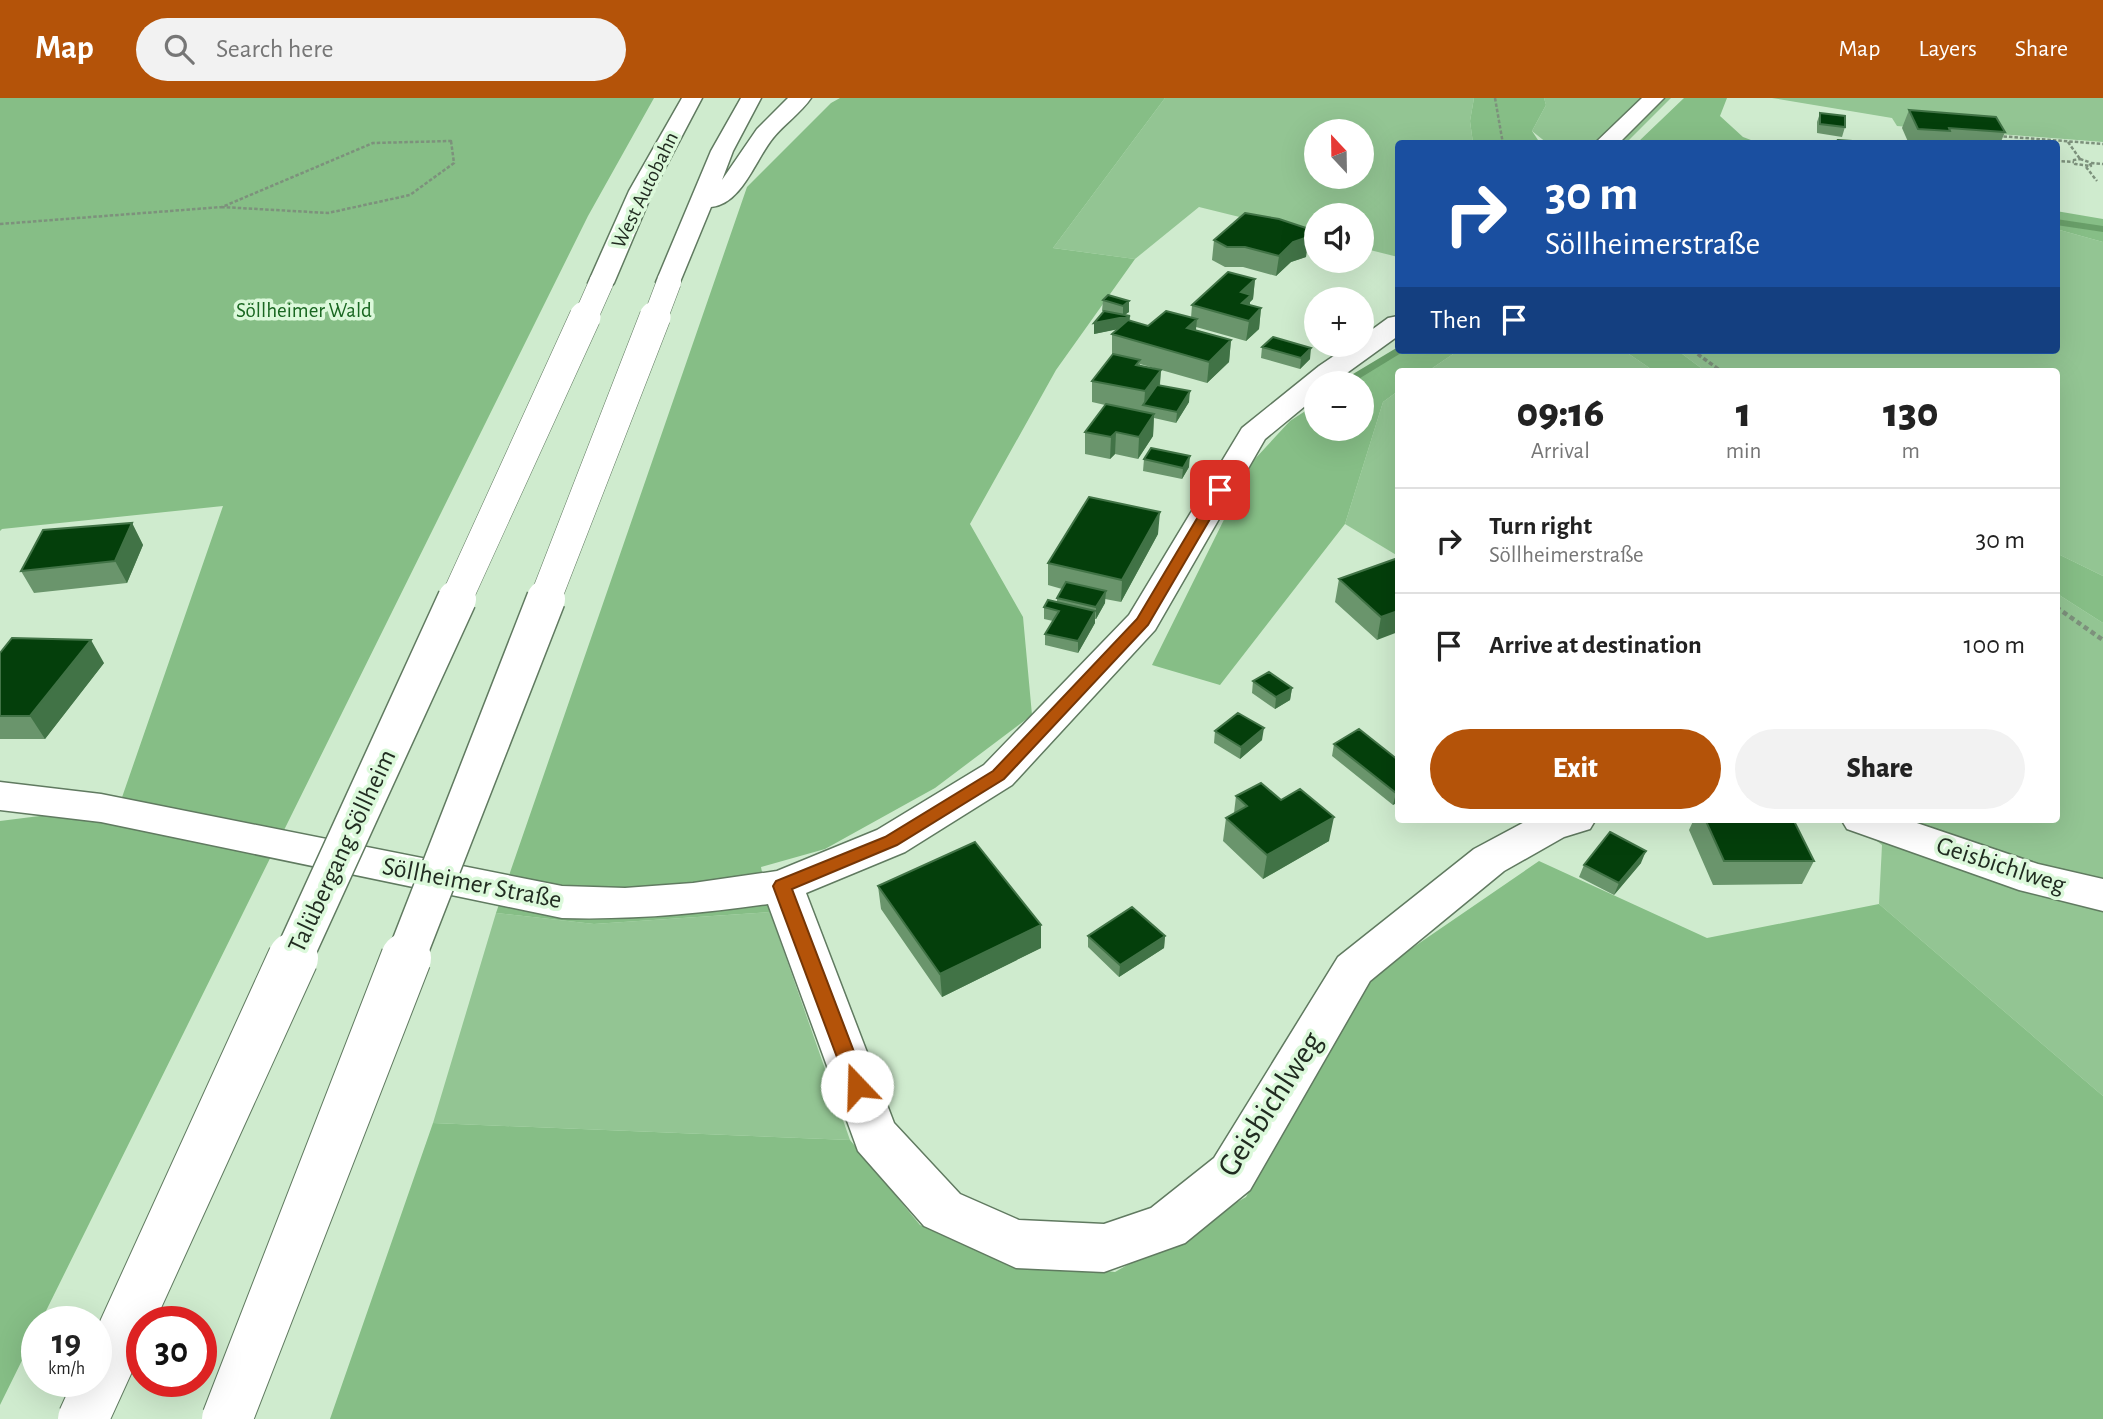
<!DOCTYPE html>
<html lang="en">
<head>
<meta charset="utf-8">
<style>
  body { margin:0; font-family:"Alegreya Sans",sans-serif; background:#f2f2f2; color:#222; height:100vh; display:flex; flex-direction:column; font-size:26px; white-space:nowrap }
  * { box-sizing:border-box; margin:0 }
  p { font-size:23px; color:#767676 }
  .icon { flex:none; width:38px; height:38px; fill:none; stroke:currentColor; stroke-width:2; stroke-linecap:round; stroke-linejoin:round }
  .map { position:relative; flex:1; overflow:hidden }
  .drawer { position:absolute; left:1395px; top:270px; width:665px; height:455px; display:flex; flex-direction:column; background:#fff; border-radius:7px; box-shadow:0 7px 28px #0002 }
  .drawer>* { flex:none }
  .hud { position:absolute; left:1395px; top:42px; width:665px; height:214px; border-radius:7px; box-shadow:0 7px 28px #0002; background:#1a4fa0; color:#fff; overflow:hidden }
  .needle { width:46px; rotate:338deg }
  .buttons { position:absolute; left:1304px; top:21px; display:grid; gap:14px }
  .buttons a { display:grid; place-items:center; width:70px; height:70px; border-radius:50%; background:#fff; box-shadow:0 7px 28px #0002; font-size:35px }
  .speed { position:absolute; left:21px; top:1208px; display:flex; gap:14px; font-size:35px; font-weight:700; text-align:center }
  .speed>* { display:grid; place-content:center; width:91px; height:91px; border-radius:50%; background:#fff; box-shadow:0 7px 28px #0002; line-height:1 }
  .speed small { font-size:18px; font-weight:400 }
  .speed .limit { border:10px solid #d22; background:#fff; color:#111 }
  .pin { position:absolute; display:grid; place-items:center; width:60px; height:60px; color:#fff; margin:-30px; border-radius:14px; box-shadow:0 4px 10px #0006 }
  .me { position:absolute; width:77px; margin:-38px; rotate:339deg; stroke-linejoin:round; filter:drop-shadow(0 0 5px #0008) }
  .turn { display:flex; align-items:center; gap:24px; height:147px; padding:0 35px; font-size:32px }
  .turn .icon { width:91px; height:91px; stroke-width:2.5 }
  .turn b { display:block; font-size:49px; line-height:60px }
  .then { display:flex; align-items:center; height:66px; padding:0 35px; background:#0003; gap:14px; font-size:26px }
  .eta { display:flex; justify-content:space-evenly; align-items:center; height:119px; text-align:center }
  .eta b { font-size:42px; font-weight:800; line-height:49px }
  .action { display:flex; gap:14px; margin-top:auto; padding:14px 35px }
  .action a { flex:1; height:80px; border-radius:42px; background:#b45309; color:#fff; font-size:28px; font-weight:800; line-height:80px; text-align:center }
  .action a+a { background:#f2f2f2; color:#222 }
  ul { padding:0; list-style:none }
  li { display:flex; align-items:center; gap:21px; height:105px; padding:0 35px; border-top:2px solid #e0e0e0 }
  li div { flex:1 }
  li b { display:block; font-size:26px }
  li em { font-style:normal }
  header { display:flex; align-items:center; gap:42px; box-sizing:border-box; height:98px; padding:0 35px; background:#b45309; color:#fff }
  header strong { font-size:33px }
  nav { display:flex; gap:38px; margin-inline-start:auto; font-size:24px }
  .search { width:490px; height:63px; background:#f2f2f2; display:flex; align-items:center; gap:18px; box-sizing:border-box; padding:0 24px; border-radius:38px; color:#767676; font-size:26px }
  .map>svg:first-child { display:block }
</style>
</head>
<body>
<header>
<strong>Map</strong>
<div class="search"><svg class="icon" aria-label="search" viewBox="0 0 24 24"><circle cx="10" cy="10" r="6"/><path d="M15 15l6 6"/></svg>Search here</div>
<nav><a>Map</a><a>Layers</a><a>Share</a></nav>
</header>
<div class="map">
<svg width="2103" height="1321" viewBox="0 0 2103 1321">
  <rect width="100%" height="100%" fill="#cfebce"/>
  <path fill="#93c593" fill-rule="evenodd" d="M1165 0H1474L1470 23 1473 45 1398 46V159L1362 150V117H1316V138L1199 109 1135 161 1053 150ZM1316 33H1362V79H1316Z
    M1544 0H1671L1626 45H1547L1532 33 1546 7Z
    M1772 0H2103V44L1897 28 1892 20Z
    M2056 131 2103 144V478L2056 455V273H1705L1677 252H2056Z
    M1459 252H1623L1654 273H1428Z
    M1398 293V458L1345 426 1383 304Z
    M2056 495 2103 525V998L1879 806 1882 747 1849 721H2056Z
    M770 814 850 1042 433 1025 496 815 594 826Z"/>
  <path fill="#86be86" d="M0 0H654L588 118 41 1223H37V1232L0 1307V723L119 708 223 408 2 431 0 433Z
    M840 0H1165L1053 150 1135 161 1056 272 970 426 1023 519 1032 617 935 690 825 751 761 769 770 814 594 826 496 815 747 89 831 5Z
    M1474 0H1544L1546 7 1532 33 1540 45H1473L1470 23Z
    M1684 0H1727L1720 18 1743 39 1759 45H1637Z
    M2056 113 2103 121V144L2056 131Z
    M1398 251 1459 252 1428 273H1398V293L1383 304 1345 426 1220 587 1152 567 1253 363 1290 323 1316 306V331H1362V285H1347Z
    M1623 252H1677L1705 273H1654Z
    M2056 455 2103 478V525L2056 495Z
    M1539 763 1707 840 1879 806 2103 998V1321H330L433 1025 850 1042 920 1127 1017 1163 1115 1174 1246 1099 1364 883Z"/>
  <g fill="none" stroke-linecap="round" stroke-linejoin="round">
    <path fill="#699f69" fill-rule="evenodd" d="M2056 121 2103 128V134L2056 127Z
      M1398 249V252H1406L1352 285H1338Z"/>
    <defs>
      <path id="street" d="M1642 0H1664L1618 46H1594Z
        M1398 218V238L1333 285H1316V299L1265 341 1155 532 1012 687 905 754 806 795 894 1025 960 1096 1019 1122 1104 1126 1151 1110 1214 1060 1338 859 1474 751 1530 721H1596L1590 731 1564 739 1504 773 1370 883 1250 1092 1185 1145 1104 1174 1016 1170 924 1128 858 1053 768 806C697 816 633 822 562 820L101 724 0 712V684L101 696 562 788 625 790 693 785 777 773 877 732 984 667 1129 517 1242 330 1319 268 1350 247H1362V239L1388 220Z
        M1841 721H1905L2038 766 2103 781V813L2019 792 1847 731Z"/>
      <path id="highway" d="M682 0H702L653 93 614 185 610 190 601 193 592 190 588 185 629 93Z
        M741 0H761L733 53 722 82 757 31 788 0H811C801 15 784 26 773 40 755 62 742 106 711 109L678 189 669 192 660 189 656 184 711 53Z"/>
    </defs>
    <use href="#street" stroke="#607a60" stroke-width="3"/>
    <use href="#highway" stroke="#607a60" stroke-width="3"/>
    <path stroke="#7d917c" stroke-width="2.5" stroke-dasharray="3.5 2" stroke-linecap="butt" d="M1495 0 1503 46
      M1998 38 2103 46
      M451 43 454 65 410 97 328 115 222 109 373 45Z
      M2068 44 2080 61
      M2080 61 2089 64 2091 68 2075 66 2074 62Z
      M2056 63 2074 64
      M2091 65 2103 66
      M2086 69 2097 83
      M0 126 222 109"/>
    <path stroke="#7d917c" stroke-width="3.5" stroke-dasharray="4.5 2.5" stroke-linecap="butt" d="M1692 252 1721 273"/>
    <path stroke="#7d917c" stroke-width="4.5" stroke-dasharray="5 3.5" stroke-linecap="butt" d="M2056 509 2103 542"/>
    <use href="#street" fill="#fff" fill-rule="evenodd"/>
    <use href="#highway" fill="#fff" fill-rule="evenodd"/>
    <defs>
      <path id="highway-bridge-far3" d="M585 221 601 185
        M655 221 669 184"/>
      <path id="highway-bridge-far2" d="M456 502 585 219
        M545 502 655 219"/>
      <path id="highway-bridge-far1" d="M292 862 457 501
        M405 862 546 501"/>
      <path id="highway-bridge" d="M83 1321 293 860
        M227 1321 406 860"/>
    </defs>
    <use href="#highway-bridge-far3" stroke="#607a60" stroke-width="25" stroke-linecap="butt"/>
    <use href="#highway-bridge-far2" stroke="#607a60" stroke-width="32" stroke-linecap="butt"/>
    <use href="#highway-bridge-far1" stroke="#607a60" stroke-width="41" stroke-linecap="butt"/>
    <use href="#highway-bridge" stroke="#607a60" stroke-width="52" stroke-linecap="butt"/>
    <use href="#highway-bridge-far3" stroke="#fff" stroke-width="24"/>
    <use href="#highway-bridge-far2" stroke="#fff" stroke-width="31"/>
    <use href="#highway-bridge-far1" stroke="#fff" stroke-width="38"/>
    <use href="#highway-bridge" stroke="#fff" stroke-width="50"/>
  </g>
  <path fill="#6a956c" d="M1909 12 2005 34 2000 46H1909L1902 30Z
    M1820 15 1845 29 1842 39 1817 35V24Z
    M1309 131 1306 159 1291 164 1276 178 1243 169H1225L1212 162 1214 142Z
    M1255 181 1253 201 1250 204V207L1261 210 1259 231 1246 243 1196 229V232L1231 242 1229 264 1207 285 1140 266V268L1161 272 1160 287 1189 304 1176 325 1154 320 1153 338 1138 361 1115 356 1110 361 1085 356V334L1105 307 1092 304V283L1112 257V236L1117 231 1094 236V225L1104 213H1102L1103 202 1129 203V214L1124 217 1129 223 1148 228 1191 220 1192 207Z
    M1262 249 1310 261 1300 271 1261 260Z
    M1144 361 1189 369 1182 381 1143 373Z
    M132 425 143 447 127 485 34 495 21 473Z
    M1158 436 1121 504 1105 501V505L1096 521H1095V525L1078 555 1045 547V536L1053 523 1044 521V509L1057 504V500L1062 491 1048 487V465Z
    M1398 460 1377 542 1335 504 1339 481Z
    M0 555 104 565 45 641H0Z
    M1253 583 1292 590 1290 602 1275 611 1252 595Z
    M1215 633 1262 642 1240 661 1214 645Z
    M1334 646 1398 662V704L1393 707 1332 658Z
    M1236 698 1329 743 1263 781 1223 743 1226 720 1234 715Z
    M1694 721H1793L1814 763 1802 786 1713 787 1689 732Z
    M1641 765 1614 797 1579 779 1584 767Z
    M878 788 1041 827V850L942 899 881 811Z
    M1088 838H1165L1164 850 1119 879 1088 849Z"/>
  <path fill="#417346" d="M1309 131 1306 159 1291 164 1276 178 1279 158 1293 144Z
    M1255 181 1253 201 1250 204 1249 217 1244 221 1241 194Z
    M1129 203V214L1123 218V208Z
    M1261 210 1259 231 1246 243 1249 223Z
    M1130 218 1129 229 1094 236V225Z
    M1197 221 1195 242 1187 230Z
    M1231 242 1229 264 1207 285 1209 264Z
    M1311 250 1310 261 1300 271 1301 260Z
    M1161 272 1159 294 1144 307 1145 293Z
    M1190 293 1189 304 1176 325 1177 314Z
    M1154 316 1153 338 1138 361 1139 339Z
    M1116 334 1115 356 1110 361 1111 339Z
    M1190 358 1189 369 1182 381 1183 370Z
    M1160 414 1158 436 1121 504 1122 482Z
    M132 425 143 447 127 485 115 463Z
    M1106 493 1105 505 1096 521V509Z
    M1095 513V525L1078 555V543Z
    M1398 513V534L1377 542 1381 519Z
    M91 542 104 565 45 641 30 618Z
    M1292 590 1290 602 1275 611 1276 599Z
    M1264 630 1262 642 1240 661 1241 649Z
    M1398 694V704L1393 707 1396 695Z
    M1334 719 1329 743 1263 781 1267 757Z
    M1646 753 1641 765 1614 797 1619 785Z
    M1041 827V850L942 899 940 876Z
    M1165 838 1164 850 1119 879 1120 867Z"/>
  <path fill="#043f0b" stroke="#417346" stroke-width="2" d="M1909 12 1996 19 2005 34 1949 30 1950 33 1918 31Z
    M1820 15 1845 18V29L1820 26Z
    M1838 42 1852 43 1853 46H1839Z
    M1245 115 1279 121 1309 131 1305 135 1308 139 1293 144 1279 158 1245 149H1227L1214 142Z
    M1228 174 1255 181 1241 194 1251 197 1242 205 1261 210 1249 223 1192 207Z
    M1108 197 1129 203 1123 208 1103 202Z
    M1104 213 1130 218 1094 225Z
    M1166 213 1197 221 1187 230 1231 242 1209 264 1112 236 1128 222 1148 228Z
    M1273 239 1311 250 1301 260 1262 249Z
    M1113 256 1140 262 1136 267 1161 272 1145 293 1092 283Z
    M1157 287 1190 293 1177 314 1143 307Z
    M1106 306 1154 316 1139 339 1116 334 1111 339 1085 334Z
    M1151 350 1190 358 1183 370 1144 361Z
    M1089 399 1160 414 1122 482 1048 465Z
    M132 425 115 463 21 473 43 432Z
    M1398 460V513L1381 519 1339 481Z
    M1066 484 1106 493 1096 509 1057 500Z
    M1048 502 1095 513 1078 543 1045 536 1059 513 1044 509Z
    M12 540 91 542 30 618H0V555Z
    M1269 574 1292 590 1276 599 1253 583Z
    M1238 615 1264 630 1241 649 1215 633Z
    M1359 631 1398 662V694L1396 695 1334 646Z
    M1261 685 1281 702 1300 691 1334 719 1267 757 1226 720 1247 708 1236 698Z
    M1705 721H1793L1814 763H1724Z
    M1610 734 1646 753 1619 785 1584 767Z
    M975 744 1041 827 940 876 878 788Z
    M1132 809 1165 838 1120 867 1088 838Z"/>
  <path fill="#b45309" stroke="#753606" stroke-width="2" d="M1220 388 1227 392 1148 527 1004 681 897 747 792 791 867 988 864 994 857 996 850 994 773 788 776 783 885 739 993 673 1137 521 1214 392Z"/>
  <g text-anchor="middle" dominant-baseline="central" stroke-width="7" stroke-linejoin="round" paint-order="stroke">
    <g font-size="21" fill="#212c21" stroke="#dcf9db">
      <text transform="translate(645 92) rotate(-64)">West Autobahn</text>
    </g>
    <g font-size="21" fill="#196721" stroke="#dcf9db">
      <text x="304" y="212">Söllheimer Wald</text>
    </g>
    <g font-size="26" fill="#212c21" stroke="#dcf9db">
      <text transform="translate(342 753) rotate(-65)">Talübergang Söllheim</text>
      <text transform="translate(2001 767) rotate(18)">Geisbichlweg</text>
      <text transform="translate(472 785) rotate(11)">Söllheimer Straße</text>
    </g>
    <g font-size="32" fill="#212c21" stroke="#dcf9db">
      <text transform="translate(1270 1006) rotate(-57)">Geisbichlweg</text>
    </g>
  </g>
</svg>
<div class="buttons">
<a><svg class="needle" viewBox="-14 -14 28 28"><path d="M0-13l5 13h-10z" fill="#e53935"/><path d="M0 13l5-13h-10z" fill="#767676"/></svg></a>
<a><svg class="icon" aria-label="sound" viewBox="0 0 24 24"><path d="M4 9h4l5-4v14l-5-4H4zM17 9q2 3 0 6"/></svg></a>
<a>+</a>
<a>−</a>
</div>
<div class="speed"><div>19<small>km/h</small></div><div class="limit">30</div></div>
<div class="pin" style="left:1220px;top:392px;background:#d93025"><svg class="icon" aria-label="arrive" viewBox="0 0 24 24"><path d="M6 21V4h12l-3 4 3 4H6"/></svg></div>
<svg class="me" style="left:857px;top:988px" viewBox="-20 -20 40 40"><circle r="19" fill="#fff"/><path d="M0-13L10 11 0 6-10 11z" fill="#b45309"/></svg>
<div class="hud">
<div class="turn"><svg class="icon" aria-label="right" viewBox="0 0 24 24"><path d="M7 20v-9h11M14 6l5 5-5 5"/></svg><div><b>30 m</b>Söllheimerstraße</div></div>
<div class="then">Then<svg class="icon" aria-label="arrive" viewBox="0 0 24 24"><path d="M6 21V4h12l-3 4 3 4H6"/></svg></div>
</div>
<section class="drawer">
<div class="eta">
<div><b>09:16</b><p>Arrival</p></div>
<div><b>1</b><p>min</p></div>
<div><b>130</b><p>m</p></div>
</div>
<ul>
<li><svg class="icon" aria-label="right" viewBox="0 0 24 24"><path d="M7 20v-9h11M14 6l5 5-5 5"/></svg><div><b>Turn right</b><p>Söllheimerstraße</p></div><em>30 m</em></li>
<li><svg class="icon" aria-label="arrive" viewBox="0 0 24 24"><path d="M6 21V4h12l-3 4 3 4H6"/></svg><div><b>Arrive at destination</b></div><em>100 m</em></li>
</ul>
<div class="action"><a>Exit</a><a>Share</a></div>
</section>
</div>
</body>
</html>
